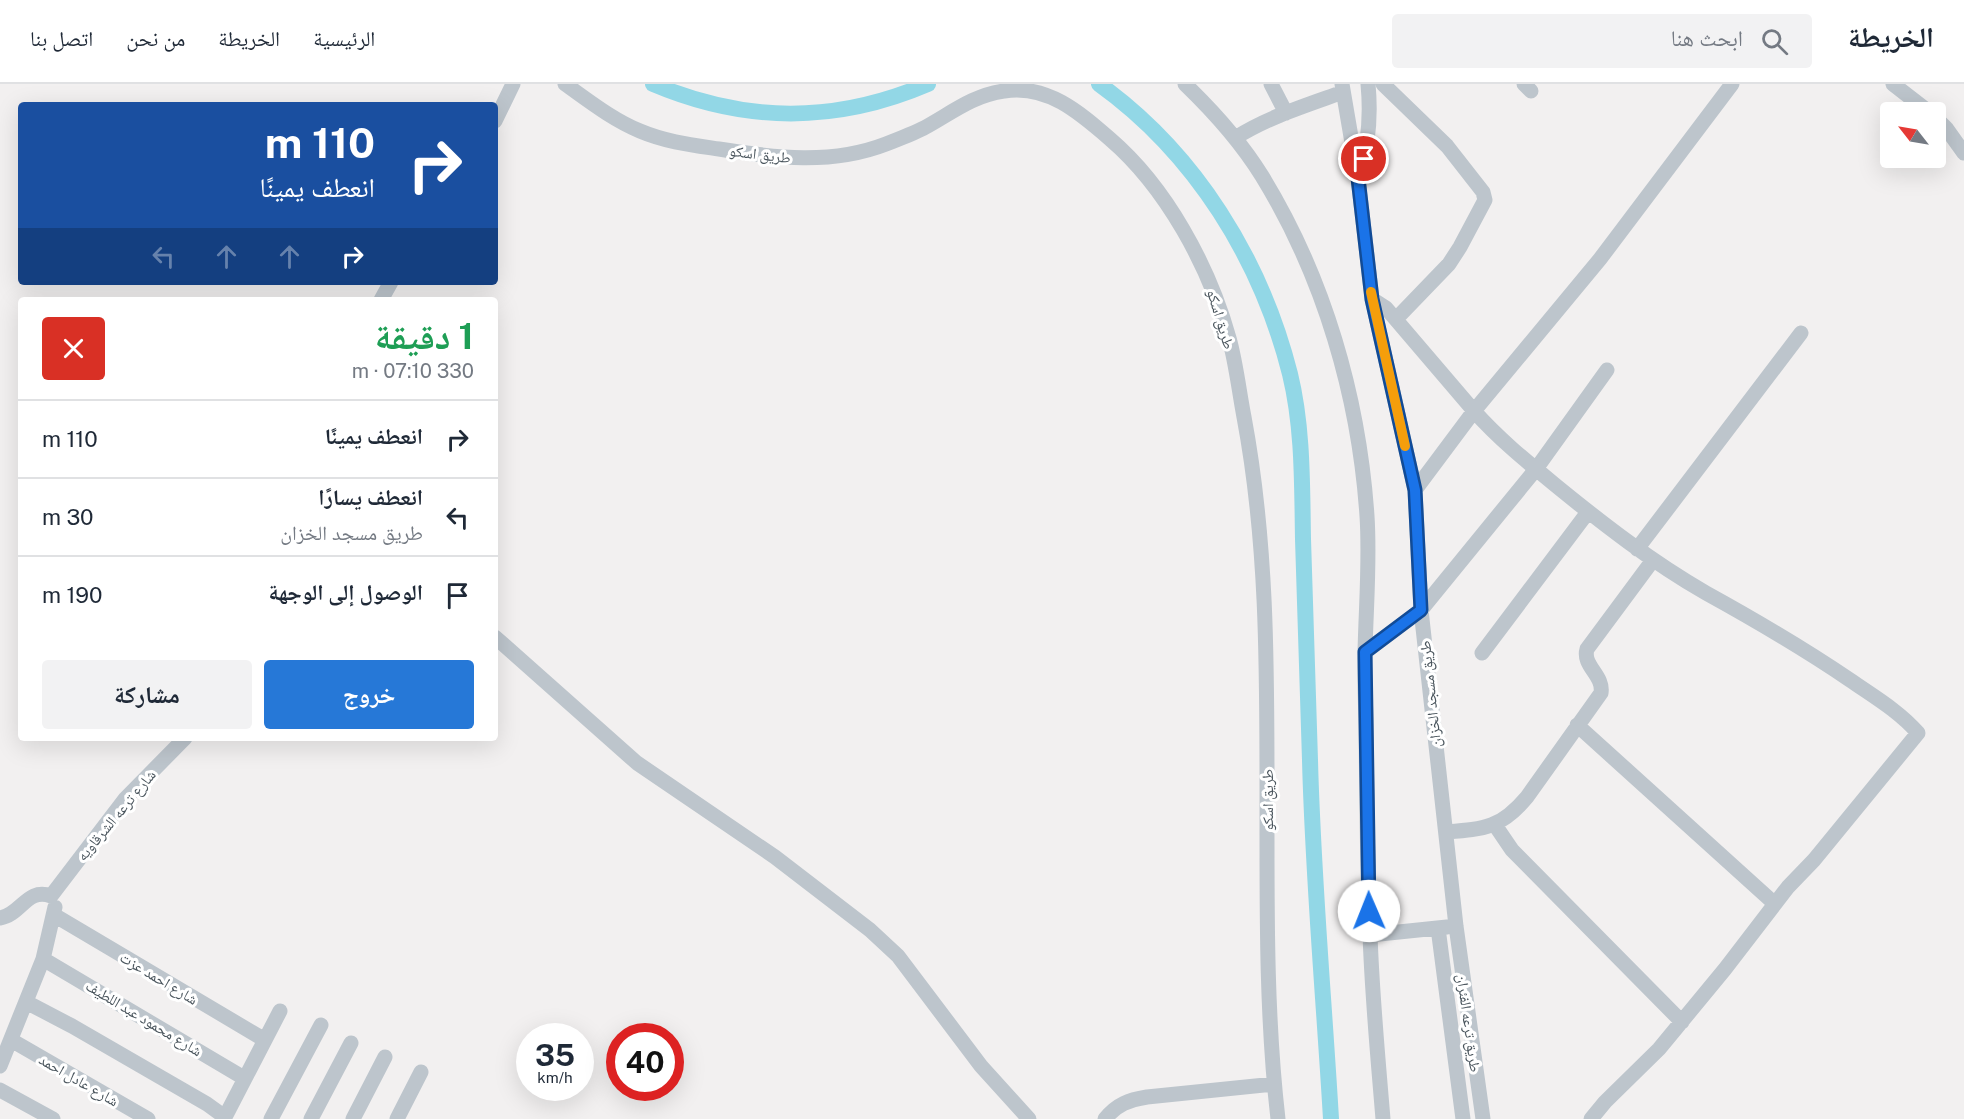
<!DOCTYPE html>
<html lang="ar">
<head>
<meta charset="utf-8">
<style>
  body { margin:0; font-family:"Public Sans","Noto Naskh Arabic",sans-serif; background:#f2f2f3; color:#1f2937; direction:rtl; height:100vh; display:flex; flex-direction:column; font-size:22px; white-space:nowrap }
  * { box-sizing:border-box; margin:0 }
  p { font-size:20px; color:#747a83 }
  .icon { flex:none; width:33px; height:33px; fill:none; stroke:currentColor; stroke-width:2; stroke-linecap:round; stroke-linejoin:round }
  .map { position:relative; flex:1; overflow:hidden; direction:ltr }
  .drawer { position:absolute; left:18px; top:213px; width:480px; height:444px; display:flex; flex-direction:column; background:#fff; border-radius:6px; box-shadow:0 6px 24px #0002; direction:rtl }
  .drawer>* { flex:none }
  .top-card { position:absolute; left:18px; top:18px; width:480px; height:183px; border-radius:6px; box-shadow:0 6px 24px #0002; direction:rtl; background:#1a4fa0; color:#fff; overflow:hidden }
  .needle { width:39px; rotate:301deg }
  .fabs { position:absolute; left:1880px; top:18px; display:grid; gap:12px }
  .fabs a { display:grid; place-items:center; width:66px; height:66px; border-radius:6px; background:#fff; box-shadow:0 6px 24px #0002; font-size:30px }
  .speed { position:absolute; left:516px; top:939px; display:flex; gap:12px; font-size:30px; font-weight:700; text-align:center }
  .speed>* { display:grid; place-content:center; width:78px; height:78px; border-radius:50%; background:#fff; box-shadow:0 6px 24px #0002; line-height:1 }
  .speed small { font-size:15px; font-weight:400 }
  .speed .limit { border:9px solid #d22; background:#fff; color:#111 }
  .pin { position:absolute; display:grid; place-items:center; width:51px; height:51px; color:#fff; margin:-26px; border:3px solid #fff; border-radius:50%; box-shadow:0 2px 6px #0007 }
  .me { position:absolute; width:66px; margin:-33px; rotate:359deg; stroke-linejoin:round; filter:drop-shadow(0 0 4px #0008) }
  .turn { display:flex; align-items:center; gap:21px; height:126px; padding:0 24px; font-size:27px }
  .turn .icon { width:78px; height:78px; stroke-width:2.5 }
  .turn b { display:block; font-size:42px; line-height:51px }
  .lanes { display:flex; align-items:center; height:57px; padding:0 24px; background:#0003; justify-content:center; gap:30px; direction:ltr }
  .lanes .off { opacity:.35 }
  .round { display:grid; place-items:center; flex:none; width:63px; height:63px; border-radius:6px; background:#f2f2f3 }
  .overview { display:flex; align-items:center; justify-content:space-between; height:102px; padding:0 24px }
  h1 { font-size:36px; font-weight:700; line-height:45px; color:#1e9e55 }
  .primary-button { display:flex; gap:12px; margin-top:auto; padding:12px 24px }
  .primary-button a { flex:1; height:69px; border-radius:6px; background:#2678d7; color:#fff; font-size:24px; font-weight:700; line-height:69px; text-align:center }
  .primary-button a+a { background:#f2f2f3; color:#1f2937 }
  ul { padding:0; list-style:none }
  li { display:flex; align-items:center; gap:18px; height:78px; padding:0 24px; border-top:2px solid #e0e1e3 }
  li div { flex:1 }
  li b { display:block; font-size:22px }
  li em { font-style:normal }
  header { display:flex; align-items:center; gap:36px; box-sizing:border-box; height:84px; padding:0 30px; background:#fff; border-bottom:2px solid #e0e1e3 }
  header strong { font-size:28px }
  nav { display:flex; gap:33px; margin-inline-start:auto; font-size:21px }
  .search { width:420px; height:54px; background:#f2f2f3; display:flex; align-items:center; gap:15px; box-sizing:border-box; padding:0 21px; border-radius:6px; color:#747a83; font-size:22px }
  .map>svg:first-child { display:block }
</style>
</head>
<body>
<header>
<strong>الخريطة</strong>
<div class="search"><svg class="icon" aria-label="search" viewBox="0 0 24 24"><circle cx="10" cy="10" r="6"/><path d="M15 15l6 6"/></svg>ابحث هنا</div>
<nav><a>الرئيسية</a><a>الخريطة</a><a>من نحن</a><a>اتصل بنا</a></nav>
</header>
<div class="map">
<svg width="1964" height="1035" viewBox="0 0 1964 1035">
  <rect width="100%" height="100%" fill="#f2f0f0"/>
  <g fill="none" stroke-linecap="round" stroke-linejoin="round">
    <path stroke="#92d7e6" stroke-width="16" d="M653 0C745 39 835 40 928 0
      M1099 0C1195 69 1261 175 1290 290 1303 343 1302 400 1303 455 1306 528 1308 602 1310 676 1313 796 1324 915 1331 1035"/>
    <path stroke="#bdc5cc" stroke-width="15" d="M565 0C589 17 613 36 640 47 666 58 692 61 719 65 775 74 832 81 886 60 899 55 912 50 924 44 950 30 973 11 1004 7 1047 0 1079 28 1110 55 1166 103 1209 182 1229 254 1236 279 1239 307 1244 333 1268 461 1267 590 1267 720 1267 825 1266 931 1278 1035
      M1185 0C1214 28 1241 58 1262 92 1324 193 1359 313 1367 432 1370 477 1366 522 1365 568 1364 595 1366 622 1366 649 1367 716 1367 783 1370 850 1372 912 1378 974 1383 1035
      M1271 0 1286 29
      M1342 0 1358 94 1372 215 1415 406 1421 526 1456 842 1483 1035
      M1383 0 1447 62 1483 108 1485 116 1460 163 1449 180 1396 235
      M1524 0 1531 7
      M1893 0 1929 28
      M1935 33 1946 44 1964 69
      M495 37 513 0
      M1235 54C1268 33 1307 21 1343 8
      M1360 89C1369 59 1371 31 1368 0
      M1372 215 1386 224 1474 327 1600 175 1732 0
      M381 216 391 198
      M1415 406 1474 327C1498 354 1526 377 1554 400 1603 440 1652 478 1706 509 1755 536 1803 564 1850 596 1873 612 1899 627 1918 649L1814 776 1788 803 1725 885 1659 965 1605 1018 1591 1035
      M1637 465 1801 249
      M495 553 637 679 775 773 870 846 898 872 981 982 1029 1035
      M1365 568 1421 526 1536 385 1607 286
      M1482 569 1588 428
      M1577 641 1775 820
      M1495 741 1512 766 1682 938
      M1446 748C1485 745 1501 744 1527 713L1601 609C1604 591 1582 582 1587 565L1653 476
      M51 812 125 715 185 654
      M54 831 265 956
      M0 834C21 831 27 803 51 812
      M1438 844 1463 1035
      M1370 851 1447 843
      M43 875 244 994
      M26 918 72 942 207 1020 225 1033
      M11 956 148 1035
      M0 982 43 875 55 823
      M0 1006 53 1035
      M224 1035 280 927
      M271 1035 321 941
      M311 1035 351 959
      M353 1035 385 973
      M397 1035 421 988
      M1105 1035C1117 1020 1129 1016 1147 1013L1274 1000"/>
  </g>
  <g fill="none" stroke-linecap="round" stroke-linejoin="round">
    <defs>
      <path id="route" d="M1364 75 1358 94 1372 215 1415 406 1421 526 1365 568 1369 827"/>
    </defs>
    <use href="#route" stroke="#114b97" stroke-width="15"/>
    <use href="#route" stroke="#1a73e8" stroke-width="10"/>
    <path stroke="#f59e0b" stroke-width="10" d="M1371 208 1405 362"/>
  </g>
  <g text-anchor="middle" dominant-baseline="central" stroke-width="6" stroke-linejoin="round" paint-order="stroke">
    <g font-size="15" fill="#49545c" stroke="#fff">
      <text transform="translate(760 70) rotate(7)">طريق اسكو</text>
      <text transform="translate(1221 235) rotate(73)">طريق اسكو</text>
      <text transform="translate(1430 610) rotate(-96)">طريق مسجد الخزان</text>
      <text transform="translate(1267 716) rotate(-90)">طريق اسكو</text>
      <text transform="translate(116 731) rotate(-50)">شارع ترعه الشرقاويه</text>
      <text transform="translate(159 894) rotate(31)">شارع احمد عزت</text>
      <text transform="translate(144 934) rotate(31)">شارع محمود عبد اللطيف</text>
      <text transform="translate(1469 939) rotate(82)">طريق ترعه الفئران</text>
      <text transform="translate(79 996) rotate(30)">شارع عادل احمد</text>
    </g>
  </g>
</svg>
<div class="fabs">
<a><svg class="needle" viewBox="-14 -14 28 28"><path d="M0-13l5 13h-10z" fill="#e53935"/><path d="M0 13l5-13h-10z" fill="#747a83"/></svg></a>
</div>
<div class="speed"><div>35<small>km/h</small></div><div class="limit">40</div></div>
<div class="pin" style="left:1364px;top:75px;background:#d93025"><svg class="icon" aria-label="arrive" viewBox="0 0 24 24"><path d="M6 21V4h12l-3 4 3 4H6"/></svg></div>
<svg class="me" style="left:1369px;top:827px" viewBox="-20 -20 40 40"><circle r="19" fill="#fff"/><path d="M0-13L10 11 0 6-10 11z" fill="#1a73e8"/></svg>
<div class="top-card">
<div class="turn"><svg class="icon" aria-label="right" viewBox="0 0 24 24"><path d="M7 20v-9h11M14 6l5 5-5 5"/></svg><div><b>110 m</b>انعطف يمينًا</div></div>
<div class="lanes"><svg class="icon off" aria-label="left" viewBox="0 0 24 24"><path d="M17 20v-9H6M10 6l-5 5 5 5"/></svg><svg class="icon off" aria-label="ahead" viewBox="0 0 24 24"><path d="M12 20V5M6 11l6-6 6 6"/></svg><svg class="icon off" aria-label="ahead" viewBox="0 0 24 24"><path d="M12 20V5M6 11l6-6 6 6"/></svg><svg class="icon" aria-label="right" viewBox="0 0 24 24"><path d="M7 20v-9h11M14 6l5 5-5 5"/></svg></div>
</div>
<section class="drawer">
<div class="overview"><div><h1>1 دقيقة</h1><p>330 m · 07:10</p></div><a class="round" style="background:#d93025;color:#fff"><svg class="icon" aria-label="close" viewBox="0 0 24 24"><path d="M6 6l12 12M18 6L6 18"/></svg></a></div>
<ul>
<li><svg class="icon" aria-label="right" viewBox="0 0 24 24"><path d="M7 20v-9h11M14 6l5 5-5 5"/></svg><div><b>انعطف يمينًا</b></div><em>110 m</em></li>
<li><svg class="icon" aria-label="left" viewBox="0 0 24 24"><path d="M17 20v-9H6M10 6l-5 5 5 5"/></svg><div><b>انعطف يسارًا</b><p>طريق مسجد الخزان</p></div><em>30 m</em></li>
<li><svg class="icon" aria-label="arrive" viewBox="0 0 24 24"><path d="M6 21V4h12l-3 4 3 4H6"/></svg><div><b>الوصول إلى الوجهة</b></div><em>190 m</em></li>
</ul>
<div class="primary-button"><a>خروج</a><a>مشاركة</a></div>
</section>
</div>
</body>
</html>
